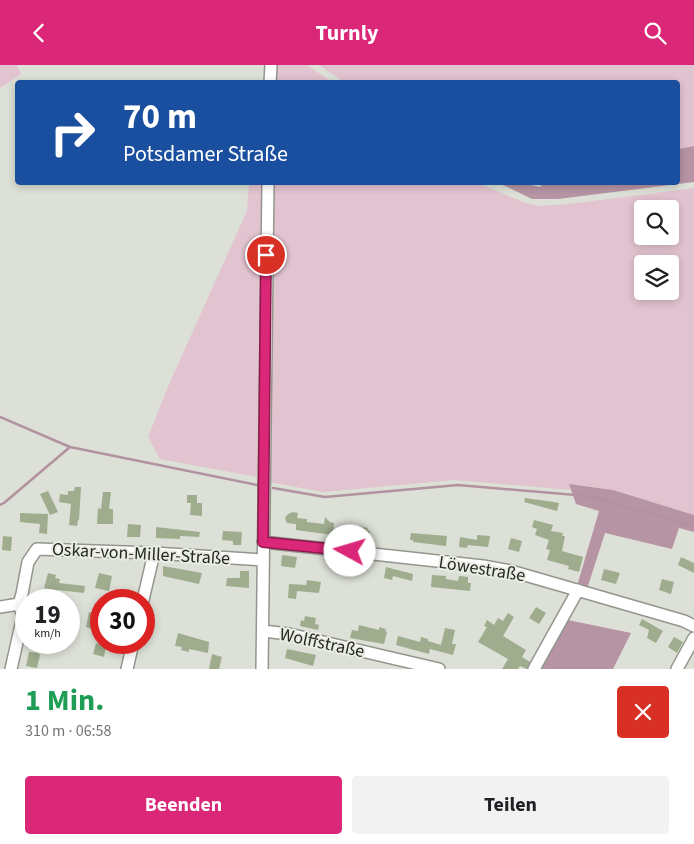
<!DOCTYPE html>
<html lang="de">
<head>
<meta charset="utf-8">
<style>
  body { margin:0; font-family:"Source Sans 3",sans-serif; background:#f2f2f2; color:#202124; height:100vh; display:flex; flex-direction:column; font-size:19px; white-space:nowrap }
  * { box-sizing:border-box; margin:0 }
  p { font-size:16px; color:#757577 }
  .icon { flex:none; width:28px; height:28px; fill:none; stroke:currentColor; stroke-width:2; stroke-linecap:round; stroke-linejoin:round }
  .map { position:relative; height:604px; overflow:hidden }
  .details { display:flex; flex-direction:column; background:#fff; flex:1 }
  .details>* { flex:none }
  .guide { position:absolute; left:15px; top:15px; width:665px; height:105px; border-radius:5px; box-shadow:0 2px 8px #0003; background:#1a4fa0; color:#fff; overflow:hidden }
  .controls { position:absolute; left:634px; top:135px; display:grid; gap:10px }
  .controls a { display:grid; place-items:center; width:45px; height:45px; border-radius:5px; background:#fff; box-shadow:0 2px 8px #0003; font-size:25px }
  .speed { position:absolute; left:15px; top:524px; display:flex; gap:10px; font-size:25px; font-weight:700; text-align:center }
  .speed>* { display:grid; place-content:center; width:65px; height:65px; border-radius:50%; background:#fff; box-shadow:0 2px 8px #0003; line-height:1 }
  .speed small { font-size:12px; font-weight:400 }
  .speed .limit { border:8px solid #d22; background:#fff; color:#111 }
  .pin { position:absolute; display:grid; place-items:center; width:42px; height:42px; color:#fff; margin:-21px; border:2px solid #fff; border-radius:50%; box-shadow:0 1px 5px #0007 }
  .me { position:absolute; width:55px; margin:-28px; rotate:276deg; stroke-linejoin:round; filter:drop-shadow(0 0 4px #0008) }
  .turn { display:flex; align-items:center; gap:18px; height:105px; padding:0 25px; font-size:22px }
  .turn .icon { width:65px; height:65px; stroke-width:2.5 }
  .turn b { display:block; font-size:35px; line-height:42px }
  .round { display:grid; place-items:center; flex:none; width:52px; height:52px; border-radius:5px; background:#f2f2f2 }
  .summary { display:flex; align-items:center; justify-content:space-between; height:85px; padding:0 25px }
  h1 { font-size:30px; font-weight:700; line-height:38px; color:#1e9e55 }
  .action { display:flex; gap:10px; margin-top:auto; padding:10px 25px }
  .action a { flex:1; height:58px; border-radius:5px; background:#db2777; color:#fff; font-size:20px; font-weight:700; line-height:58px; text-align:center }
  .action a+a { background:#f2f2f2; color:#202124 }
  header { display:flex; justify-content:space-between; align-items:center; height:65px; padding:0 25px; background:#db2777; color:#fff; font-size:22px; font-weight:700 }
  .map>svg:first-child { display:block }
</style>
</head>
<body>
<header><svg class="icon" aria-label="back" viewBox="0 0 24 24"><path d="M15 5l-7 7 7 7"/></svg>Turnly<svg class="icon" aria-label="search" viewBox="0 0 24 24"><circle cx="10" cy="10" r="6"/><path d="M15 15l6 6"/></svg></header>
<div class="map">
<svg width="694" height="604" viewBox="0 0 694 604">
  <rect width="100%" height="100%" fill="#dce0d6"/>
  <path fill="#e2c3d0" fill-rule="evenodd" d="M0 0H17L21 9 0 23Z
    M277 0H307L332 17H276Z
    M319 0H694V81L678 84V18H345Z
    M249 118H262L257 412 160 394 148 372 170 317 247 146Z
    M272 118H478L525 138 539 141 569 139 694 123V450L613 425 569 419 571 425 454 415 323 427 269 417ZM642 144H670V171H642ZM642 199H670V226H642Z"/>
  <path fill="#b694a3" d="M694 81V117L558 134H532L499 118H522L540 122 543 118H678V84Z
    M569 419 613 425 694 450V467L679 463 672 484 605 468 587 524 577 521 599 446 576 439Z
    M563 554 631 568 613 604H535Z"/>
  <g fill="none" stroke-linecap="round" stroke-linejoin="round">
    <path stroke="#b392a0" stroke-width="2.5" d="M0 352 70 382 257 420
      M273 423 325 432 458 420 588 431 694 461
      M0 440 4 438 70 382"/>
  </g>
  <path fill="#9fac8e" d="M75 422H81L79 455H78L77 461 69 460 71 439 59 437 60 429 68 430V426H74Z
    M48 426 58 447 50 450 40 429Z
    M103 427H111L109 444H113V459H97L98 443 101 444Z
    M187 430H197V438H202V451L190 450 191 438H187Z
    M525 433 554 437 559 438 557 446 524 437Z
    M293 447 298 448 297 453 307 454V457L324 459 325 452 330 457 334 458 333 470 296 465V459L287 458 285 453 288 449Z
    M20 448 48 449 47 469 39 468 40 459 20 457Z
    M534 455 553 460 551 466 563 468 562 471H565L562 486 583 492 579 507 568 504 569 501 547 495 550 485 546 484 549 475 535 470 537 464 532 462Z
    M128 459 141 460 140 472H127Z
    M356 461 368 463 367 465 370 466 369 472 355 471Z
    M156 462 200 467 199 472 180 471V474L156 473Z
    M223 466 242 467 241 480H233V476L222 475Z
    M411 468 447 471 446 481 413 477V475H410Z
    M477 470 490 471 488 482 468 480 467 483 459 482 460 472 477 475Z
    M3 471 12 472 11 486 2 485Z
    M511 473 522 476 519 487 508 484Z
    M282 490 297 492 295 503 281 501Z
    M681 492 694 498V508L678 500Z
    M163 501 202 508 199 519 163 511Z
    M386 502 413 509 412 516 393 511 392 515 384 513Z
    M604 504 620 508 616 519 601 515Z
    M240 506H249V523L226 521 227 513H240Z
    M48 508 56 510 55 513 60 514 59 518 85 521 84 528 57 525V526L44 523Z
    M99 508 112 511 109 526 95 523Z
    M432 510 446 511V514L458 516 459 511 468 512V518H471L470 526 431 522Z
    M662 514 674 517 671 529 659 525Z
    M307 515 321 517 319 528 297 526 296 534 288 533 289 519 306 520Z
    M536 542 546 548 539 559 529 553Z
    M89 547 101 550V563H100L99 566 86 562Z
    M508 548 514 552 503 571 526 585 522 592 530 597 527 604 520 601 518 604H502L508 594 478 577 487 562 484 561 487 555 494 560 498 553 503 556Z
    M305 551 316 553 315 559 319 560 318 565 300 561 301 555 304 556Z
    M642 554 663 566 656 578 647 573 649 565 639 560Z
    M359 560 379 565V562L386 564 385 566 387 567 384 579 350 573 352 565 358 566Z
    M445 563 455 565 452 579H456L453 590 430 584 429 589 396 580 398 571 420 577 421 572 428 574V576L441 580Z
    M178 568 209 577 208 588 189 584V587L181 585 182 582 175 581Z
    M674 572 683 577 677 588 668 582Z
    M96 578 106 581 104 592 93 589Z
    M287 584 316 590 313 601 285 593Z
    M29 587 38 588 40 590 37 603 26 601Z
    M212 589 222 592 219 604H209Z"/>
  <g fill="none" stroke-linecap="round" stroke-linejoin="round">
    <defs>
      <path id="minor" d="M270 18 271 0
        M263 477 483 501 511 506 684 556 694 561
        M143 535 154 488
        M0 542 19 539 22 529 28 497 37 484 154 488 263 495
        M263 566 289 569 439 604
        M11 604 23 551 19 539
        M127 604 133 578
        M262 604 268 118
        M534 604 578 525
        M677 604 694 573"/>
    </defs>
    <use href="#minor" stroke="#92968d" stroke-width="14"/>
    <use href="#minor" stroke="#fff" stroke-width="11"/>
  </g>
  <g fill="none" stroke-linecap="round" stroke-linejoin="round">
    <defs>
      <path id="route" d="M266 190 263 477 350 486"/>
    </defs>
    <use href="#route" stroke="#8e194d" stroke-width="12"/>
    <use href="#route" stroke="#db2777" stroke-width="9"/>
  </g>
  <g text-anchor="middle" dominant-baseline="central" stroke-width="4" stroke-linejoin="round" paint-order="stroke">
    <g font-size="18" fill="#262824" stroke="#e9ede3">
      <text transform="translate(141 489) rotate(3)">Oskar-von-Miller-Straße</text>
      <text transform="translate(482 504) rotate(9)">Löwestraße</text>
      <text transform="translate(322 578) rotate(12)">Wolffstraße</text>
    </g>
  </g>
</svg>
<div class="controls">
<a><svg class="icon" aria-label="search" viewBox="0 0 24 24"><circle cx="10" cy="10" r="6"/><path d="M15 15l6 6"/></svg></a>
<a><svg class="icon" aria-label="layers" viewBox="0 0 24 24"><path d="M12 4l9 5-9 5-9-5zM3 14l9 5 9-5"/></svg></a>
</div>
<div class="speed"><div>19<small>km/h</small></div><div class="limit">30</div></div>
<div class="pin" style="left:266px;top:190px;background:#d93025"><svg class="icon" aria-label="arrive" viewBox="0 0 24 24"><path d="M6 21V4h12l-3 4 3 4H6"/></svg></div>
<svg class="me" style="left:350px;top:486px" viewBox="-20 -20 40 40"><circle r="19" fill="#fff"/><path d="M0-13L10 11 0 6-10 11z" fill="#db2777"/></svg>
<div class="guide">
<div class="turn"><svg class="icon" aria-label="right" viewBox="0 0 24 24"><path d="M7 20v-9h11M14 6l5 5-5 5"/></svg><div><b>70 m</b>Potsdamer Straße</div></div>
</div>
</div>
<section class="details">
<div class="summary"><div><h1>1 Min.</h1><p>310 m · 06:58</p></div><a class="round" style="background:#d93025;color:#fff"><svg class="icon" aria-label="close" viewBox="0 0 24 24"><path d="M6 6l12 12M18 6L6 18"/></svg></a></div>
<div class="action"><a>Beenden</a><a>Teilen</a></div>
</section>
</body>
</html>
